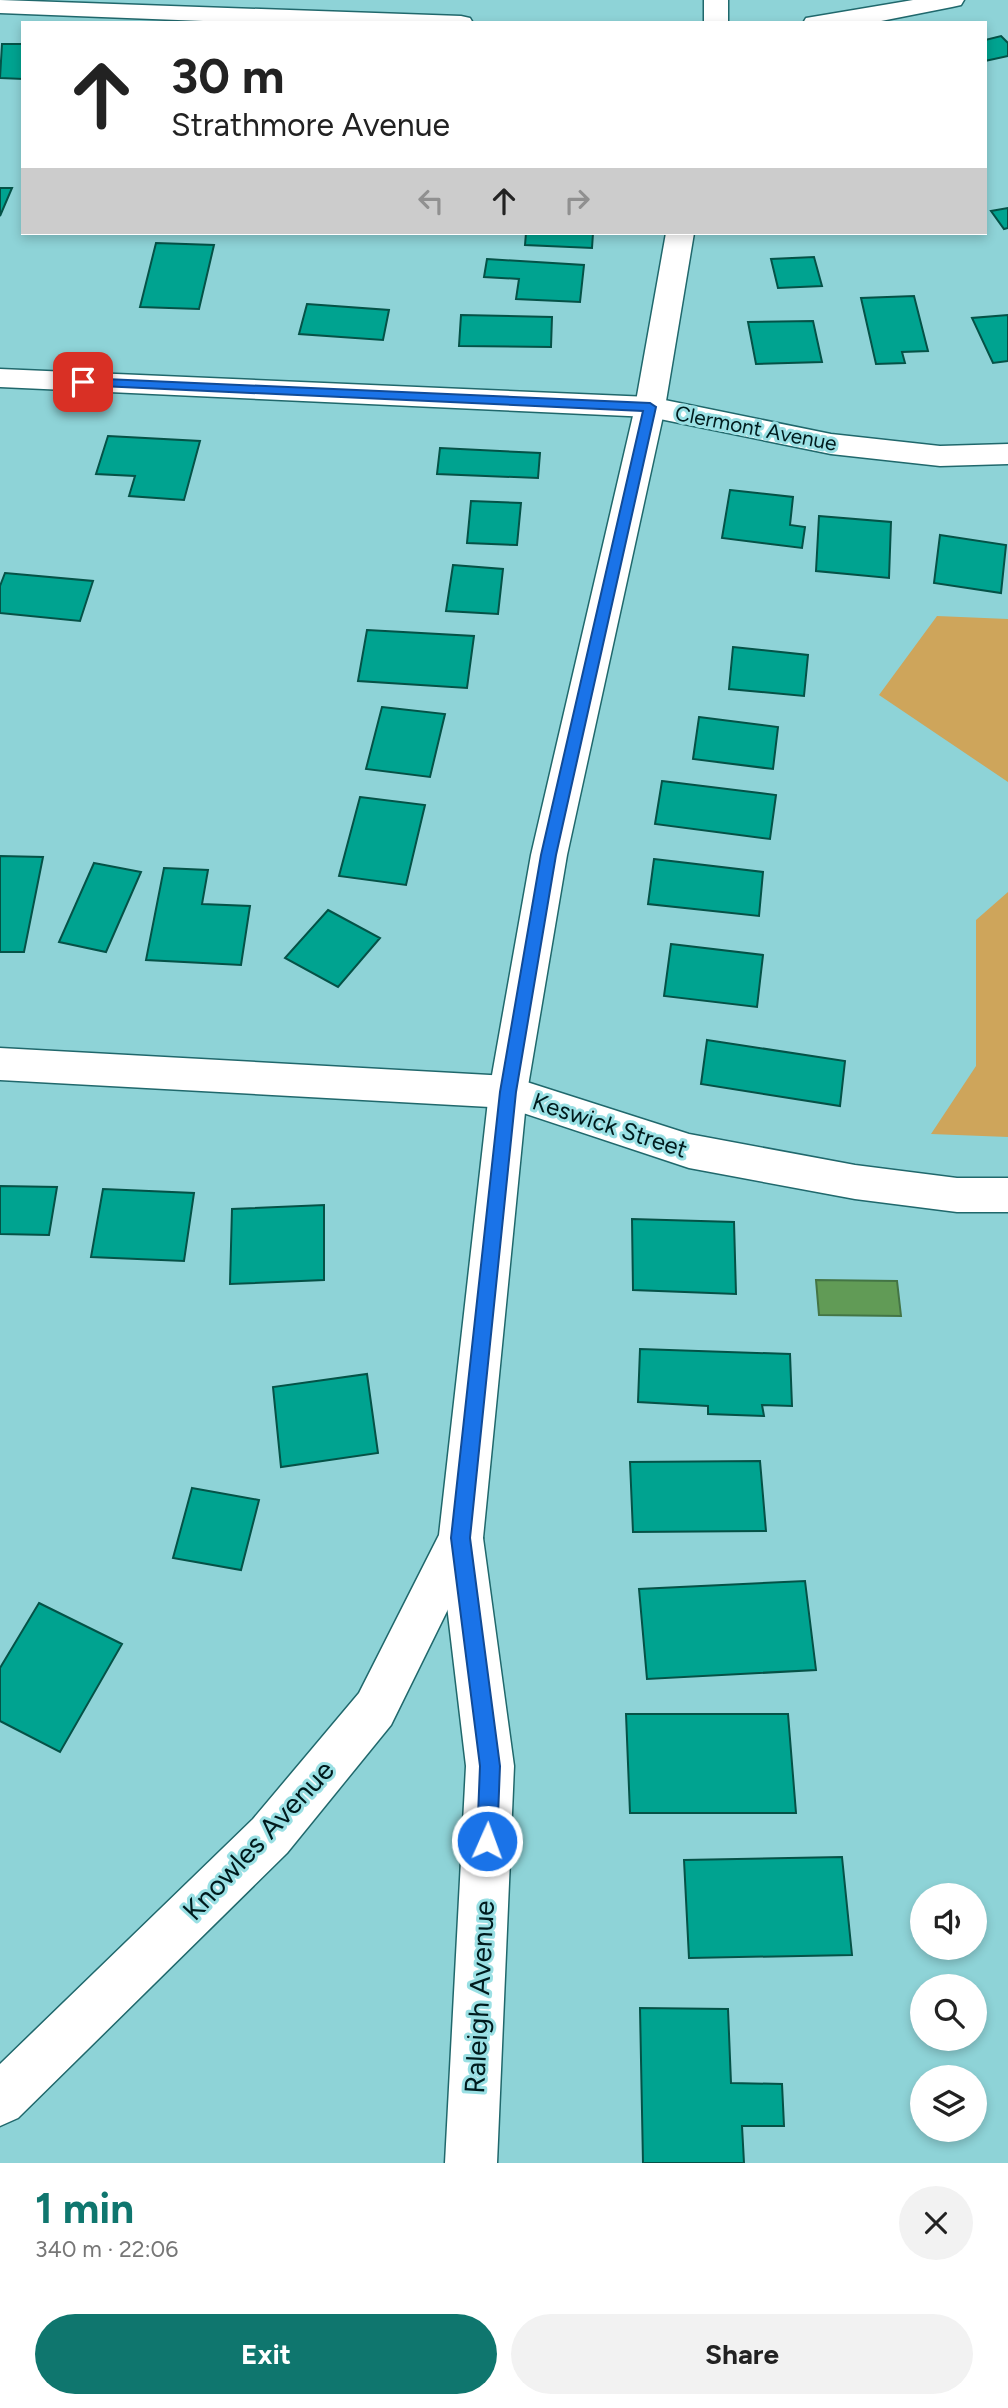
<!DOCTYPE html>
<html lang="en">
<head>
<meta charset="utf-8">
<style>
  body { margin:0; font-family:Figtree,sans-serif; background:#f2f2f2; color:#222; height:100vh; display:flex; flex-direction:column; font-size:26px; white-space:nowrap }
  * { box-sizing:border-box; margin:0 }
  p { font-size:23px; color:#767676 }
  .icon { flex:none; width:38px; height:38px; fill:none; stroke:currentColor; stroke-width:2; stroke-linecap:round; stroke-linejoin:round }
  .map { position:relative; height:2163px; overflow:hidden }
  .side { display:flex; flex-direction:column; background:#fff; flex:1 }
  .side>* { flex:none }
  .guide { position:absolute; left:21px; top:21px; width:966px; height:214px; border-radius:0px; box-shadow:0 4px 10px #0003; background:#fff; color:#222; overflow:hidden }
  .fabs { position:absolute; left:910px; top:1883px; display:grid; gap:14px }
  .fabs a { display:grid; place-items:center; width:77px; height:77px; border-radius:50%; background:#fff; box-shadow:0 4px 10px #0003; font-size:35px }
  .pin { position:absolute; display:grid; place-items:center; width:60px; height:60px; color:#fff; margin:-30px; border-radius:14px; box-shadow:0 4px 10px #0006 }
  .me { position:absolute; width:77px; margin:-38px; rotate:2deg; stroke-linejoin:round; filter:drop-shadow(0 0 5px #0008) }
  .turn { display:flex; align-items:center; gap:24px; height:147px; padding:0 35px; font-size:32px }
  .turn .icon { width:91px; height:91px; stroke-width:2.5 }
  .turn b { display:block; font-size:49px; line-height:60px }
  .lanes { display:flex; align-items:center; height:66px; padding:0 35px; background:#0003; justify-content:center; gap:35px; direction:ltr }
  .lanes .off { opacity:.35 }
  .round { display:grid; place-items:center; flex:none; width:74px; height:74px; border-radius:37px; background:#f2f2f2 }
  .summary { display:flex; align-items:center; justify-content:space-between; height:119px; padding:0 35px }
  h1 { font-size:42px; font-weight:700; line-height:52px; color:#0f766e }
  .action { display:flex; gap:14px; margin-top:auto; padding:14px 35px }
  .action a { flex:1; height:80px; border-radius:42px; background:#0f766e; color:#fff; font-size:28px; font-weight:700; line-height:80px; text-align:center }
  .action a+a { background:#f2f2f2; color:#222 }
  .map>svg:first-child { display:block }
</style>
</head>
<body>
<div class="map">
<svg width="1008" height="2163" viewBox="0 0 1008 2163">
  <rect width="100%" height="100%" fill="#8ed3d7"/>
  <path fill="#cea55b" d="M937 616 1008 619V782L879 695Z
    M1008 892V1137L931 1134 976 1066V920Z"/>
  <path fill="#619b56" stroke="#447545" stroke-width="2" d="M816 1280 897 1281 901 1316 819 1315Z"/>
  <path fill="#00a390" stroke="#055247" stroke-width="2" d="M1001 36 1008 43V56L985 61V40Z
    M2 44H23V79L0 78Z
    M0 188H12L0 216Z
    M1008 208V228L1004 229 991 211Z
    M526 233H593L592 248 525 245Z
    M156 243 214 245 199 309 140 307Z
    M814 257 822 286 778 288 771 259Z
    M487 259 584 265 580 302 516 299 519 279 484 277Z
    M914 296 928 351 902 352 905 363 876 364 861 298Z
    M307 304 389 310 383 340 299 334Z
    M461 315 552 317 551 347 459 346Z
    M1008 315V361L993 363 972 318Z
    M813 321 822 362 756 364 748 322Z
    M108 436 200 441 184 500 129 496 135 476 96 474Z
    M440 448 540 453 538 478 437 474Z
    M730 490 793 497 790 525 805 527 802 548 722 538Z
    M471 501 521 503 517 545 467 543Z
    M819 516 891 522 889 578 816 571Z
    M940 535 1006 545 1001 593 934 583Z
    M453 565 503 569 498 614 446 611Z
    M5 573 93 581 80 621 0 613V586Z
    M367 630 474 636 467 688 358 681Z
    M733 647 808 655 804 696 729 689Z
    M382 707 445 714 430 777 366 769Z
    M699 717 778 727 773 769 693 759Z
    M662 781 776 795 770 839 655 824Z
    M360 797 425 805 406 885 339 876Z
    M0 856 43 857 24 952H0Z
    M654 859 763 872 759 916 648 904Z
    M94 863 141 872 106 952 59 942Z
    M164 868 208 870 202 904 250 906 241 965 146 960Z
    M328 910 380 938 338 987 285 958Z
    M671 944 763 955 757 1007 664 996Z
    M707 1040 845 1061 840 1106 701 1084Z
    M0 1186 57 1187 49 1235 0 1234Z
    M103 1189 194 1193 184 1261 91 1257Z
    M324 1205V1280L230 1284 232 1209Z
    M632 1219 734 1222 736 1294 633 1290Z
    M640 1349 790 1354 792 1406 762 1405 764 1416 708 1414V1406L638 1402Z
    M367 1374 378 1453 281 1467 273 1387Z
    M760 1461 766 1531 633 1532 630 1462Z
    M192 1488 259 1500 241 1570 173 1558Z
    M805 1581 816 1670 647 1679 639 1589Z
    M39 1603 122 1644 60 1752 0 1721V1668Z
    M626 1714H788L796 1813H630Z
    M842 1857 852 1955 689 1958 684 1860Z
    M640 2008 728 2009 731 2083 782 2084 784 2126H742L744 2163H643Z"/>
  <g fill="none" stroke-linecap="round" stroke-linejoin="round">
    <defs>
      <path id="minor" d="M0 0 461 16 470 18 473 23H254L0 13Z
        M913 0H964L961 5 952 7 871 23H803L806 18Z
        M0 369 650 397 831 434 940 446 1008 444V464L940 466 831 454 650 417 0 387Z
        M0 1048 508 1076 689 1134 855 1165 957 1178H1008V1212H957L855 1199 689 1168 508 1108 0 1080Z
        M461 1516 477 1523 483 1538 514 1766 497 2163H445L466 1766 439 1538 445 1523Z"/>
      <path id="secondary" d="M704 0H728V23H704Z
        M666 233H694L665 407 567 855 527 1092 483 1538 391 1725 287 1853 18 2118 0 2126V2064L253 1819 359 1693 439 1535 489 1092 531 855 635 407Z"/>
    </defs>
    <use href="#minor" stroke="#20686c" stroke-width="3"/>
    <use href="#secondary" stroke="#20686c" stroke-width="3"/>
    <use href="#minor" fill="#fff" fill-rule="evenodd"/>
    <use href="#secondary" fill="#fff" fill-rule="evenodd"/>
  </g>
  <path fill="#1a73e8" stroke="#114b97" stroke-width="2" d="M83 378 650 403 656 407 556 855 516 1092 470 1538 500 1766 497 1841 494 1848 487 1851 480 1848 477 1841 480 1766 451 1538 500 1092 541 855 643 411 79 385 77 382Z"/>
  <g text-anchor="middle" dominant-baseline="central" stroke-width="6" stroke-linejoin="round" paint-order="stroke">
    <g font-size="21" fill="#001b1d" stroke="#9ae0e4">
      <text transform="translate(756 428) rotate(11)">Clermont Avenue</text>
    </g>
    <g font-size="24" fill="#001b1d" stroke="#9ae0e4">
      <text transform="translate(610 1125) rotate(18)">Keswick Street</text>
    </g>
    <g font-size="28" fill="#001b1d" stroke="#9ae0e4">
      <text transform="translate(258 1840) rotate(-47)">Knowles Avenue</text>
      <text transform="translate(479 1997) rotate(-87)">Raleigh Avenue</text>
    </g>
  </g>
</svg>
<div class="fabs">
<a><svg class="icon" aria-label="sound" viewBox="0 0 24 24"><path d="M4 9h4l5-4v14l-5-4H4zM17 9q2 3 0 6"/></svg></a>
<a><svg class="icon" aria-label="search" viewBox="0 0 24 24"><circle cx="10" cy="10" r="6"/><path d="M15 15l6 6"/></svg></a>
<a><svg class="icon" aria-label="layers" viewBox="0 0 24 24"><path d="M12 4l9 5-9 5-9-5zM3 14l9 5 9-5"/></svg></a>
</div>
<div class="pin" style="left:83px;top:382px;background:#d93025"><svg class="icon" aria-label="arrive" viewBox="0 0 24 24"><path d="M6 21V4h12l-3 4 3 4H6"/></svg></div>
<svg class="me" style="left:487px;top:1841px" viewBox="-20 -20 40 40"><circle r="17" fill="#1a73e8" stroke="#fff" stroke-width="3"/><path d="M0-11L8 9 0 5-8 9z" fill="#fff"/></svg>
<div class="guide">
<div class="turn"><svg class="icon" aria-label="ahead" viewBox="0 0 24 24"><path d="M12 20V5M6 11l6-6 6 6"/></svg><div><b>30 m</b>Strathmore Avenue</div></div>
<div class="lanes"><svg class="icon off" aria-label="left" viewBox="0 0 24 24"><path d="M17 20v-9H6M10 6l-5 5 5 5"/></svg><svg class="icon" aria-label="ahead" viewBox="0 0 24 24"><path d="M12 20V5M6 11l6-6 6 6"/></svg><svg class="icon off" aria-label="right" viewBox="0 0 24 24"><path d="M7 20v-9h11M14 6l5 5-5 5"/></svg></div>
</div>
</div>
<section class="side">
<div class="summary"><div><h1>1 min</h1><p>340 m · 22:06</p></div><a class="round"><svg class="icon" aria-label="close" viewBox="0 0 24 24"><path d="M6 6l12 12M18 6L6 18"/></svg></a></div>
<div class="action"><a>Exit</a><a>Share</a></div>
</section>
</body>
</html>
